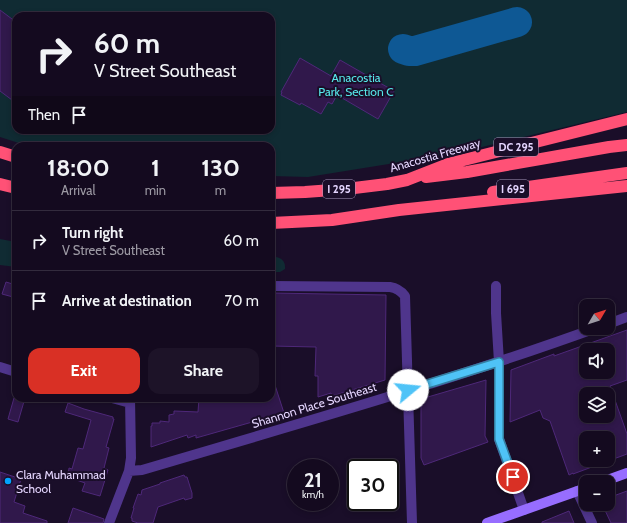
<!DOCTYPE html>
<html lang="en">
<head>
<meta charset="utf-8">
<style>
  body { margin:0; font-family:Cabin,sans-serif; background:#1d1328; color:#f1f3f6; height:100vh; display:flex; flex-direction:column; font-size:15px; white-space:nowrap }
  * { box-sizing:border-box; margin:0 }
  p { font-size:13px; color:#9d9aa4 }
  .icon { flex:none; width:22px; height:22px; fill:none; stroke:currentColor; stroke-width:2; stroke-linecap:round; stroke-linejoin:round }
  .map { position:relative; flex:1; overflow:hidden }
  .details { position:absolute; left:12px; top:142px; width:263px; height:260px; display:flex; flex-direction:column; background:#140a1f; border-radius:12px; box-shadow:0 2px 6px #0003,0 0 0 1px #332b3d }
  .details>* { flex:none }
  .guide { position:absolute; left:12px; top:12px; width:263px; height:122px; border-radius:12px; box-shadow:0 2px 6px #0003,0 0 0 1px #332b3d; background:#140a1f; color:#f1f3f6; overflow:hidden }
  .needle { width:26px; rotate:51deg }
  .fabs { position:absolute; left:579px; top:299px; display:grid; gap:8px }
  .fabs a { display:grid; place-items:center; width:36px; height:36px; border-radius:8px; background:#140a1f; box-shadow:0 2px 6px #0003,0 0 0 1px #332b3d; font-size:20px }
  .speed { position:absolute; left:287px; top:459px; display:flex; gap:8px; font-size:20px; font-weight:700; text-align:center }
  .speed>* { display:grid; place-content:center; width:52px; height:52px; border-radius:50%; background:#140a1f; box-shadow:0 2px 6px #0003,0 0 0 1px #332b3d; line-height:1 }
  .speed small { font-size:10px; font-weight:400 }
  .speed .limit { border:2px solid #111; border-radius:6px; background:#fff; color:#111 }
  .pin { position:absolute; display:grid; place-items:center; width:34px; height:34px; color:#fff; margin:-17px; border:2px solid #fff; border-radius:50%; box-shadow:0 1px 4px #0007 }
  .me { position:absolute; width:44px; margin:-22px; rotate:73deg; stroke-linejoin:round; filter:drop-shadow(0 0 3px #0008) }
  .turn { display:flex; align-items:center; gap:14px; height:84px; padding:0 16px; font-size:18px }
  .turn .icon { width:52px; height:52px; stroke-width:2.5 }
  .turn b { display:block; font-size:28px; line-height:34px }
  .then { display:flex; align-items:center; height:38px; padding:0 16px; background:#0003; gap:8px; font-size:15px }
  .eta { display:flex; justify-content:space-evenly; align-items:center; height:68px; text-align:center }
  .eta b { font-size:24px; font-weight:800; line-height:28px }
  .primary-button { display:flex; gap:8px; margin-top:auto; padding:8px 16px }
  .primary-button a { flex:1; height:46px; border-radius:12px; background:#d93025; color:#fff; font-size:16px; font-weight:800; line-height:46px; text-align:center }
  .primary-button a+a { background:#1d1328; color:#f1f3f6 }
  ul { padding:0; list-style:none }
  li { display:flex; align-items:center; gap:12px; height:60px; padding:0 16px; border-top:1px solid #332b3d }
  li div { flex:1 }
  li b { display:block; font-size:15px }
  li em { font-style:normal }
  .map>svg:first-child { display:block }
</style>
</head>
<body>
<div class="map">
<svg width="627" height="523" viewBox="0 0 627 523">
  <rect width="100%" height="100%" fill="#1a0e29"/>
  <path fill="#102b33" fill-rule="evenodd" d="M0 0H627V112L457 153 308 177 271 176V146H28L0 137ZM16 16H271V130H16Z
    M0 239 16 242V267L0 265Z
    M271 256C279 257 286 259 285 269L280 272H271Z"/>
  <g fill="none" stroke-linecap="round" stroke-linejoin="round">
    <path stroke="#0e5894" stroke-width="30" d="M403 49 409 51H415L517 22"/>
  </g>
  <path fill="#30184b" stroke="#4e2879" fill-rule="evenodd" d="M0 10 16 22V103L0 91Z
    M300 58 331 76 340 60 394 91 378 119 337 95 332 104 328 102 321 114 301 103 300 105 281 95 282 92H281Z
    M6 282 16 285V288L13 297 2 294Z
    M271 293 386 295 385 380 332 396 331 393 318 397V376H315L316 347 271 346Z
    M627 330V380L610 386 627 434V454L573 474V473L569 475 550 421 543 418 540 410 510 422 511 370 554 354V356ZM586 350H608V355L614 372H586ZM586 394H608V416H586ZM586 438H608V460H586Z
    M271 379H273L284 413 196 438V435L188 438 187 435 151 447V426H152V423H160V421L169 422V415L174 414V411L198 412 199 398H271Z
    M486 380 485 436 488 442 424 465 421 458V399Z
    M14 398H25L18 422 8 419Z
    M68 403 84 409 113 417V419H114L106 447 109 448 104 468 108 470 100 496 82 491 85 483 68 477 69 468 72 469 78 448 83 449 91 420 65 412Z
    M0 472 21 479 14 502 25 506 23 513 47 521V523H0Z
    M184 475 185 477H187L192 493V498L185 500 184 498 158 507 153 523H138L132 521V518H131L134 508H133L138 494 141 495 142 490 160 484V483Z
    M627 491V523H611L602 504H608V498Z
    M73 508 104 519 103 523H68Z
    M569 511 574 523H542V522Z"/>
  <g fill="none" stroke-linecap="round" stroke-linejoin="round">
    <path stroke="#4f358c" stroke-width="10" d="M271 286 390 287C397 288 401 291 405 296L412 523
      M496 286V313L499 362V439L524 510
      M608 324 627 317
      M0 367 16 372
      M112 398 130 403
      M129 471 142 470C294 425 447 382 596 328
      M577 491 592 523
      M109 523 129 471 131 458 130 398"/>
    <path stroke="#976dff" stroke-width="10" d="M602 482 627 473
      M487 523 586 488"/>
    <path stroke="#ff5176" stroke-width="12" d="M0 152 16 157
      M426 177 467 172 609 147 627 145
      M0 184 16 188
      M493 192 627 173
      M271 193 305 192 346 189 387 184 407 180 448 164 627 119
      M271 223 312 221 332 220 399 210 627 186"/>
  </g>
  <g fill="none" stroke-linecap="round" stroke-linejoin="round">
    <defs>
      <path id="route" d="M408 390 499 362V439L513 477"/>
    </defs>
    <use href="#route" stroke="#337fa1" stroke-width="10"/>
    <use href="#route" stroke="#4fc3f7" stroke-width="7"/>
  </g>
  <circle fill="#02a3ff" stroke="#1a0e29" stroke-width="1.5" cx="8" cy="481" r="4"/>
  <g text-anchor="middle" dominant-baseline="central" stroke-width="4" stroke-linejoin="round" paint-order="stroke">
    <g fill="#1a0e29" stroke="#a89abf" stroke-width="1">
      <rect x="494" y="138" width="44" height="18" rx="3"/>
      <rect x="323" y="180" width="32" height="18" rx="3"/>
      <rect x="497" y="180" width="32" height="18" rx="3"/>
    </g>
    <g font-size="11" font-weight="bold" fill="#e5d6ff">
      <text x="516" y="147">DC 295</text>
      <text x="339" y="189">I 295</text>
      <text x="513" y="189">I 695</text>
    </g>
    <g font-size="12" fill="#57e8ea" stroke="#1a0e29">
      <text x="356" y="77">Anacostia<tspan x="356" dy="14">Park, Section C</tspan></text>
    </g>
    <g font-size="12" fill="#e5d6ff" stroke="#1a0e29">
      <text transform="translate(435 155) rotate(-16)">Anacostia Freeway</text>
      <text transform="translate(314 405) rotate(-17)">Shannon Place Southeast</text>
    </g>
    <g font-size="12" fill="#e5d6ff" stroke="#1a0e29" text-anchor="start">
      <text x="16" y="474">Clara Muhammad<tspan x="16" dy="14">School</tspan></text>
    </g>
  </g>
</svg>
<div class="fabs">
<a><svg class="needle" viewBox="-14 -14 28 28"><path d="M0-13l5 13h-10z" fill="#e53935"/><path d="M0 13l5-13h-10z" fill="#9d9aa4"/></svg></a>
<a><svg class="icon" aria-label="sound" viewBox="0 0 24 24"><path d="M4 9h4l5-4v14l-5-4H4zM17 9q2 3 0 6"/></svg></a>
<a><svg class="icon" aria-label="layers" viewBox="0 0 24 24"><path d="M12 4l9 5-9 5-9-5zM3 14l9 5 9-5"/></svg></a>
<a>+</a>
<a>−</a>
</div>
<div class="speed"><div>21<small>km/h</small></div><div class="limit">30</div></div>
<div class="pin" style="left:513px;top:477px;background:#d93025"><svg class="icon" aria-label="arrive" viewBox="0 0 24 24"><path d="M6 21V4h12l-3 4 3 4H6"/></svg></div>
<svg class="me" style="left:408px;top:390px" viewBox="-20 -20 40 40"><circle r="19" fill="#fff"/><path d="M0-13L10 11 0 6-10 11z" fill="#4fc3f7"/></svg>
<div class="guide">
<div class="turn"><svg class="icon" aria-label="right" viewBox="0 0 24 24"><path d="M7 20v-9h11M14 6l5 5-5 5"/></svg><div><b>60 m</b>V Street Southeast</div></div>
<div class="then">Then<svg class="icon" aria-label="arrive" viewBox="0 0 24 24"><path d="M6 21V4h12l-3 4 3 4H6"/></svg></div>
</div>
<section class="details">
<div class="eta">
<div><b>18:00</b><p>Arrival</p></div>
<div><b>1</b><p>min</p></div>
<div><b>130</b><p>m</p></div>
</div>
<ul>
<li><svg class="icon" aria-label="right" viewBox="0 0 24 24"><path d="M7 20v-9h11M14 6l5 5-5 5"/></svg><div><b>Turn right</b><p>V Street Southeast</p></div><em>60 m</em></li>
<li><svg class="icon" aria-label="arrive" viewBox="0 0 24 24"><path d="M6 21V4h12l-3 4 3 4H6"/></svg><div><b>Arrive at destination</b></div><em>70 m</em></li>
</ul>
<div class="primary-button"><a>Exit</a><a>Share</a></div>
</section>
</div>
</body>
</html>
